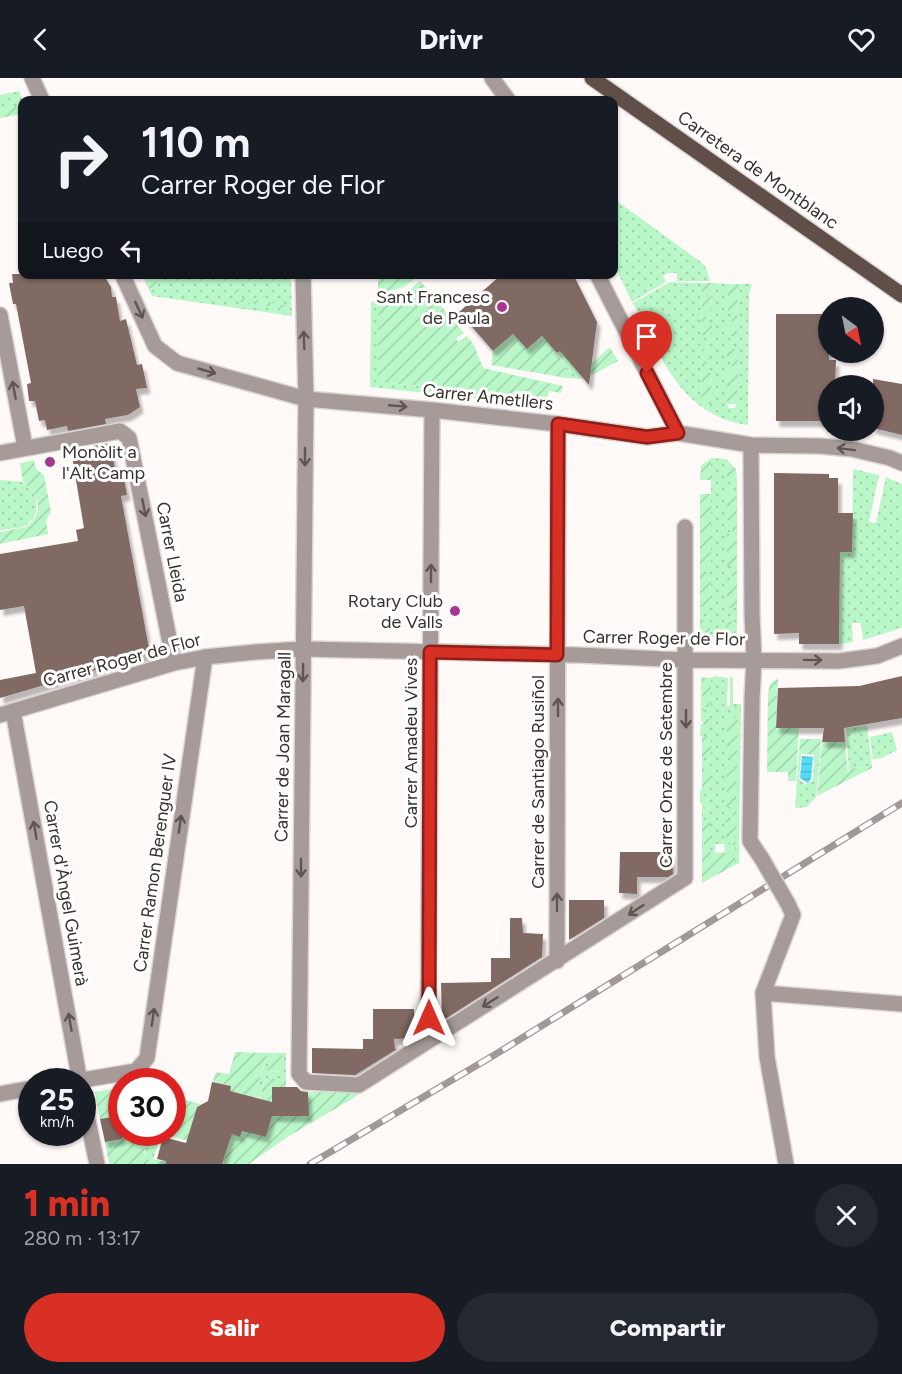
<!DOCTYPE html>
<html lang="es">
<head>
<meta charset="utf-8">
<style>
  body { margin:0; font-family:Figtree,sans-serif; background:#242831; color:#f1f3f6; height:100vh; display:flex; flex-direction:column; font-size:22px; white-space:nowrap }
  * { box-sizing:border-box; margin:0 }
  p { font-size:20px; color:#9ea1a6 }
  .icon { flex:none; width:33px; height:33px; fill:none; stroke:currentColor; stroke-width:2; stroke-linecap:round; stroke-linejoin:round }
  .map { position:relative; height:1086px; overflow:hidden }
  .details { display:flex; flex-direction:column; background:#171b24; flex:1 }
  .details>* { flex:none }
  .banner { position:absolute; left:18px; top:18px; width:600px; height:183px; border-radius:12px; box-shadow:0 2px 4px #0004; background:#171b24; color:#f1f3f6; overflow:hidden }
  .needle { width:39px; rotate:147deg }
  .fabs { position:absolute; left:818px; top:219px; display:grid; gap:12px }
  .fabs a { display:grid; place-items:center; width:66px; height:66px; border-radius:50%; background:#171b24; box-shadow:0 2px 4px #0004; font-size:30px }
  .speed { position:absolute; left:18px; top:990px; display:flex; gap:12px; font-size:30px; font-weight:700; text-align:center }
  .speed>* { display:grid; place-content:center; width:78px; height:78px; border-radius:50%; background:#171b24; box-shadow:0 2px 4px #0004; line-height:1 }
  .speed small { font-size:15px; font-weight:400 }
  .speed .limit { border:9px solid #d22; background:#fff; color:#111 }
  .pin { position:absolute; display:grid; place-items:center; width:51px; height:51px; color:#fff; margin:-62px -26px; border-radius:50% 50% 50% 0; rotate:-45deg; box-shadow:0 0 6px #0007 }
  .pin .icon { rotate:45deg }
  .me { position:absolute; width:66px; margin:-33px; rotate:0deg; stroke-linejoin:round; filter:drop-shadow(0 0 4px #0008) }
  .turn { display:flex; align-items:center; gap:21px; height:126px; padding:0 24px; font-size:27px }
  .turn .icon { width:78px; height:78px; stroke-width:2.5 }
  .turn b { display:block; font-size:42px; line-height:51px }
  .then { display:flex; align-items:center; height:57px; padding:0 24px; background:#0003; gap:12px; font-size:22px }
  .round { display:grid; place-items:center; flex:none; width:63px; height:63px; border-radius:32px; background:#242831 }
  .headline { display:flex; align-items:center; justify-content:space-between; height:102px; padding:0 24px }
  h1 { font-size:36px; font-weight:800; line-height:45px; color:#d93025 }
  .primary-button { display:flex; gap:12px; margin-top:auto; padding:12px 24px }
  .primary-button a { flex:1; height:69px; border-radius:36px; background:#d93025; color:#fff; font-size:24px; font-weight:800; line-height:69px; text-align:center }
  .primary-button a+a { background:#242831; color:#f1f3f6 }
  header { display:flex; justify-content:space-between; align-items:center; height:78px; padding:0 24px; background:#171b24; font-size:27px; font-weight:800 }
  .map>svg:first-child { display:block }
</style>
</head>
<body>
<header><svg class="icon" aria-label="back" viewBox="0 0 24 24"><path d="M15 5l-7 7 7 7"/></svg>Drivr<svg class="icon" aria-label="heart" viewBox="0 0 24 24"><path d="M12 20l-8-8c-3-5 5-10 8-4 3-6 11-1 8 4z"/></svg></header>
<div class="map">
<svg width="902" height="1086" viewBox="0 0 902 1086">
  <defs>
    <pattern id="grass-dots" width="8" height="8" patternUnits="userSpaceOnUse" patternTransform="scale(1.5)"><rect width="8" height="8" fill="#b9f7c8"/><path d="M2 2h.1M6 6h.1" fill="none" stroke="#a0d4ac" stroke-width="1.8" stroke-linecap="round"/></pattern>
    <pattern id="garden-furrows" width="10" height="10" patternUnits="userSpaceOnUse" patternTransform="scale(1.5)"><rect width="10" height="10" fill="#b9f7c8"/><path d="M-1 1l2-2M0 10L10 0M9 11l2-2" fill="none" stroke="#a0d4ac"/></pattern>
    <pattern id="water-rules" width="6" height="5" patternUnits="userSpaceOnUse" patternTransform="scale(1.5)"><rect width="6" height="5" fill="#56dbf4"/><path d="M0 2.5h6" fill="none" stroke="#4cbcd1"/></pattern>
    <filter id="shadow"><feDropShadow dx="3.5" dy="6" stdDeviation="1.5" flood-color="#0004"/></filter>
  </defs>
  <rect width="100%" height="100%" fill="#fff9f8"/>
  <path fill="url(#grass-dots)" fill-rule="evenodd" d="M19 13 23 22 22 32 2 35 0 32V17Z
    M614 121 701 184 706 190 710 203H677V195H668L663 198 666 204 632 224 614 187Z
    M142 197H291L292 238 152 218Z
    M670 204 702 205 701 257H711V248L706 247V234H711L712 205 728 206V234H732V248L737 257 738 206H752L749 216 748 347C681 338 660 277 633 225ZM702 271H711V281L706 282V296H712L711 326H701ZM732 282 737 325 735 330H729L727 326 729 296H732Z
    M378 223V304L547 321 546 328 370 309 371 224Z
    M560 272 582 294 594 296 581 301 566 300 568 294 557 274Z
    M711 380 727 381V402H737V416H727V442H732V456H727V488H732V502H727V530H737V544H727L726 565H710V542H700V529H710L711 502 706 501V488L711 487Z
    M853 391 879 397 869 444 876 445 886 399 902 406V550L863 562 861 545H852L853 564 839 566 840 474H852Z
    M0 402C7 403 18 402 24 405 39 414 41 435 28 446 21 451 8 451 0 452Z
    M714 598 728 600 727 628H730V599H733V626H741L739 785 735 787V629V642H728L727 679H734V692H727V729H733V742L726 743V764L733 765 732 775H725L724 766H715V775H703V765H709V742H703V729H710V725H700V712H710V691H704V679H710L711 658H700L701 646H709L711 641H704V629L711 628 702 601 703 643H701V599L713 600Z
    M867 647 872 688 849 691 846 650Z
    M892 654 897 672 882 680 873 681 870 659Z
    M799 675 820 677 816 719 807 729 795 730ZM801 676 814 677 813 702 806 706 799 701Z
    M268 975H273L267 994 282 993V975H286V1001H265L259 1020 254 1019Z
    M153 1055 161 1056 152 1086C140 1076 144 1065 153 1055Z"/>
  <path fill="url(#garden-furrows)" fill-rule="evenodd" d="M10 27H13L19 32H22V36L0 40V32L3 35 5 30Z
    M142 197H157L155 211 149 210Z
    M378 197V196L419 197 404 209 378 216Z
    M420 203 464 255 456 261 458 264 467 258 474 267 483 290 563 308 561 315 549 313 547 321 378 304V223L402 218Z
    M702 205H712L711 234H706V247H712L711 257H701Z
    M236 206 239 207 238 219 291 228 290 231 234 223Z
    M728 206H738L737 258H727V248L732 247V235L728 234Z
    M513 256 527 271 545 256 568 294 566 300 491 287 493 273Z
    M610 269 618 283 594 296 582 294Z
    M702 271H711V281L706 282V295H712L711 326H701Z
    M727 271H738L737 326H727V296H732V282H727Z
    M711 380V402H700L701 388Z
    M34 382 36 391 44 397 51 434 46 442 48 456 0 466V454L26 449C45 434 40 417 23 404L20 385Z
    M727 382 736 391 737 402H727Z
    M700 416H711V488H706V501L711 502 710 530 700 529Z
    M727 416H737V530H727V502L732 501V488H727V456H732V443L727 442Z
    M700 542H710V565H699Z
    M726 544H737L736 566 726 565Z
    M702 600H711V629H704V641H711V646H703Z
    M778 600 776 650H799L796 703H788V694H767L768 616 770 606Z
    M735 629H738L735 787 702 805V725H710V729L703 730V742H710V765H703V774L732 775 733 765H726V742H733V729H726L727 692 734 691V680L727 679V642L735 641Z
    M702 658H711V679H704V691H710V712H702Z
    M800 661H821L820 677 799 675Z
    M822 664H845L848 696 849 691 872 688V690L817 718Z
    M235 974 268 975 254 1019 230 1013V1008L213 1004 216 994 229 996Z
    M273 975H282V993L267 994Z
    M265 1001H286V1009H272V1026L286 1014H361L357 1018 289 1058 249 1086H222L232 1056 240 1059 246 1039 256 1035ZM253 1042 269 1047 266 1059 250 1055Z
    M121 1009V1037L100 1041 95 1014Z
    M173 1019 201 1026 197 1029 191 1050 198 1065 156 1055 172 1054Z
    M133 1055H153L145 1066 144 1076 152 1086 154 1081 171 1086H109L105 1064 133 1059Z"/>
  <path fill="url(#water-rules)" d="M802 678 813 679 811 701 808 705 800 700Z"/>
  <path fill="#816b64" filter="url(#shadow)" d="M12 196H103L111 209 112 219H116L120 243 126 241 137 287 142 286 147 310 136 311 140 329 128 337 105 341 106 346 68 353 67 348 47 352 45 342 39 343 35 323H29L27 306 31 305 16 226H13L9 205H13Z
    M502 196H573L597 244 589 307 560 273 557 275 542 258 527 271 513 256 493 273 459 234Z
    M776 236H828L829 282H836L835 308H828V343H776Z
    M873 301 902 306V357L873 350Z
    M110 365 115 391 122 390 127 417 121 418 150 576 0 620V602L36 595 24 528 0 532V476L78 463 76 452 84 450 71 372Z
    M774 395 829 396V400H838V435H853L852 474H840L839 566H799V555L774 556Z
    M902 598V640L844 650 845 664H822L824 650H776L778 610 859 608Z
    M620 774H672L673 796 668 799H637V816L619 815Z
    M569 822H604V840L569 862Z
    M510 840H522L523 855 543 856 542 879 442 943 441 905 491 904V880H510Z
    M373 931H414L415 960 394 961 395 971H397L355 997 312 995V970L363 971V961H373Z
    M212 1004 231 1008 230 1013 272 1024V1009H297L301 1013 308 1014 309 1038H272L266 1059 242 1053 240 1059 232 1056 222 1086H166V1083L157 1081 163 1059 186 1065 197 1029 208 1023Z
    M122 1037V1061L105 1064 100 1041Z"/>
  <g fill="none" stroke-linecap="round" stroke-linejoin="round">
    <defs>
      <path id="minor" d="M32 0 42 22
        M492 0 508 22
        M122 196 155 268 177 285 306 321 432 332 558 346 647 359 678 355 751 367 820 368 852 371 890 380 902 385
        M303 196 306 321 299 996 306 1004 359 1007 685 800V449
        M597 196 678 355
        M0 237 25 369
        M751 367 752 536 754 582 752 621 750 763 762 781
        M0 375 120 353 129 360 174 585
        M13 633 80 1004
        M0 637 174 585 205 579 256 574 303 571 578 577 685 582 839 583 877 578 902 568
        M557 883 558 346
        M763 915 902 926
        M428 963 432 332
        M71 1004 136 993 147 980 205 579
        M82 1014 97 1086
        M0 1016 32 1010
        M786 1086 767 979 763 915 793 837 788 826"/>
      <path id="major" d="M592 0 902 217"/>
    </defs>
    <use href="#minor" stroke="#dbd5d3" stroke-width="18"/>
    <use href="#major" stroke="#dbd5d3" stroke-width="18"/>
    <use href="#minor" stroke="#a69b98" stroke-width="15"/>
    <use href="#major" stroke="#604e49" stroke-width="15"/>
    <defs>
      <path id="rail" d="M310 1086 496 976 902 725"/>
    </defs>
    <use href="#rail" stroke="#a09997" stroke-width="7"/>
    <use href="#rail" stroke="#fff" stroke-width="4.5" stroke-dasharray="14" stroke-linecap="butt"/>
    <defs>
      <path id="minor-bridge" d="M762 781 788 826"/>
    </defs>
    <use href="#minor-bridge" stroke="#dbd5d3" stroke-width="18" stroke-linecap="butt"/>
    <use href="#minor-bridge" stroke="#a69b98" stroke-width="15"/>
  </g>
  <defs><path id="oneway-shaft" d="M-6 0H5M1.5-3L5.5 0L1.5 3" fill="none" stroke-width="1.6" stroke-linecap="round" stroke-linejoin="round" transform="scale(1.5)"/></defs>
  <g stroke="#5f5552">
    <use href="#oneway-shaft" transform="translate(139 232) rotate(65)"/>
    <use href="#oneway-shaft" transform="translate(304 262) rotate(-92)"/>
    <use href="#oneway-shaft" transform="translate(207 293) rotate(16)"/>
    <use href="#oneway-shaft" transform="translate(14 312) rotate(-101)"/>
    <use href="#oneway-shaft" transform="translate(398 328) rotate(5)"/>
    <use href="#oneway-shaft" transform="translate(846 371) rotate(-173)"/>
    <use href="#oneway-shaft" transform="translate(305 379) rotate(90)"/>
    <use href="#oneway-shaft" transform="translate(144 430) rotate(79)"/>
    <use href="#oneway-shaft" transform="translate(431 495) rotate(-90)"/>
    <use href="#oneway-shaft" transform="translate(813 582) rotate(1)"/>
    <use href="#oneway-shaft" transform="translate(303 595) rotate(91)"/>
    <use href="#oneway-shaft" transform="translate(558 629) rotate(-90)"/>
    <use href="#oneway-shaft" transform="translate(686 641) rotate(90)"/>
    <use href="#oneway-shaft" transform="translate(180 746) rotate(-82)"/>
    <use href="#oneway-shaft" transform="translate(35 752) rotate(-100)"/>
    <use href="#oneway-shaft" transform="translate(301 790) rotate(90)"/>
    <use href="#oneway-shaft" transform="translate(557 824) rotate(-90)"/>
    <use href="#oneway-shaft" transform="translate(636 832) rotate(147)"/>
    <use href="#oneway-shaft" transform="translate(490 924) rotate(148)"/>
    <use href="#oneway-shaft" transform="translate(153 939) rotate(-82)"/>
    <use href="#oneway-shaft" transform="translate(70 944) rotate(-100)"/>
  </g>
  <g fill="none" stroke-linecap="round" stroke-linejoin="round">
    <defs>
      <path id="route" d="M429 940 430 574 557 577 558 346 647 359 678 355 647 295"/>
    </defs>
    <use href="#route" stroke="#8d1f18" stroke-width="15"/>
    <use href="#route" stroke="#d93025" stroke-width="10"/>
  </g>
  <g fill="#a9358f" stroke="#fff" stroke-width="2">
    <circle cx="502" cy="229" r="6"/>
    <circle cx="50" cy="384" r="6"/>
    <circle cx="455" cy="533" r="6"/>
  </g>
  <g text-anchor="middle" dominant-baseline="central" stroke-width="6" stroke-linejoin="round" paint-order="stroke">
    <g font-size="18" fill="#39302c" stroke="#fff">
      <text transform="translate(758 92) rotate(35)">Carretera de Montblanc</text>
      <text transform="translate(488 319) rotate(6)">Carrer Ametllers</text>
      <text transform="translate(172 474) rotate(79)">Carrer Lleida</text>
      <text transform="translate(664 560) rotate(1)">Carrer Roger de Flor</text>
      <text transform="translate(122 582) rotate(-15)">Carrer Roger de Flor</text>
      <text transform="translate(411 665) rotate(-90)">Carrer Amadeu Vives</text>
      <text transform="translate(283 669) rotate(-89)">Carrer de Joan Maragall</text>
      <text transform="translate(666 687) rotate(-90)">Carrer Onze de Setembre</text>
      <text transform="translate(538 704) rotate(-90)">Carrer de Santiago Rusiñol</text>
      <text transform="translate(155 785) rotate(-82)">Carrer Ramon Berenguer IV</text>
      <text transform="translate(66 815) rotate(80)">Carrer d'Àngel Guimerà</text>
    </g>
    <g font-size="18" fill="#39302c" stroke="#fff" text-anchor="end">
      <text x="490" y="219">Sant Francesc<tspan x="490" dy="21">de Paula</tspan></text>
      <text x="62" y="374" text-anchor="start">Monòlit a<tspan x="62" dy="21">l'Alt Camp</tspan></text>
      <text x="443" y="523">Rotary Club<tspan x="443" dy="21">de Valls</tspan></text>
    </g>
  </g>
</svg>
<div class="fabs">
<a><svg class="needle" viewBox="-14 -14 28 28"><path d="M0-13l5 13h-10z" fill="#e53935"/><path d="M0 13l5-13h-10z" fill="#9ea1a6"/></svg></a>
<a><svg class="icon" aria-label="sound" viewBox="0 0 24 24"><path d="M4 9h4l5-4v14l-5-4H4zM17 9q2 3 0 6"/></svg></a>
</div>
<div class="speed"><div>25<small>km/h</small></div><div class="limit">30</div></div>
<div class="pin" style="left:647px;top:295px;background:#d93025"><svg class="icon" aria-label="arrive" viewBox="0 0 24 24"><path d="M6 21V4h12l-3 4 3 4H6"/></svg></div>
<svg class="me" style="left:429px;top:940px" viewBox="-20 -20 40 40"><path d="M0-17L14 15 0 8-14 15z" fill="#d93025" stroke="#fff" stroke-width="4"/></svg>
<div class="banner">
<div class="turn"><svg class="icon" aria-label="right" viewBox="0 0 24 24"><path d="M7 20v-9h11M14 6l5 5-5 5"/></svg><div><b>110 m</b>Carrer Roger de Flor</div></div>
<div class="then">Luego<svg class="icon" aria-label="left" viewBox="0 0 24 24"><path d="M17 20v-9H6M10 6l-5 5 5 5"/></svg></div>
</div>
</div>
<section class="details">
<div class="headline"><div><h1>1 min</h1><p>280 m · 13:17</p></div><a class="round"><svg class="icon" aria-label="close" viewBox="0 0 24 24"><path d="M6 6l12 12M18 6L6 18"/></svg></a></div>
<div class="primary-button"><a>Salir</a><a>Compartir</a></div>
</section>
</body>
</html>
